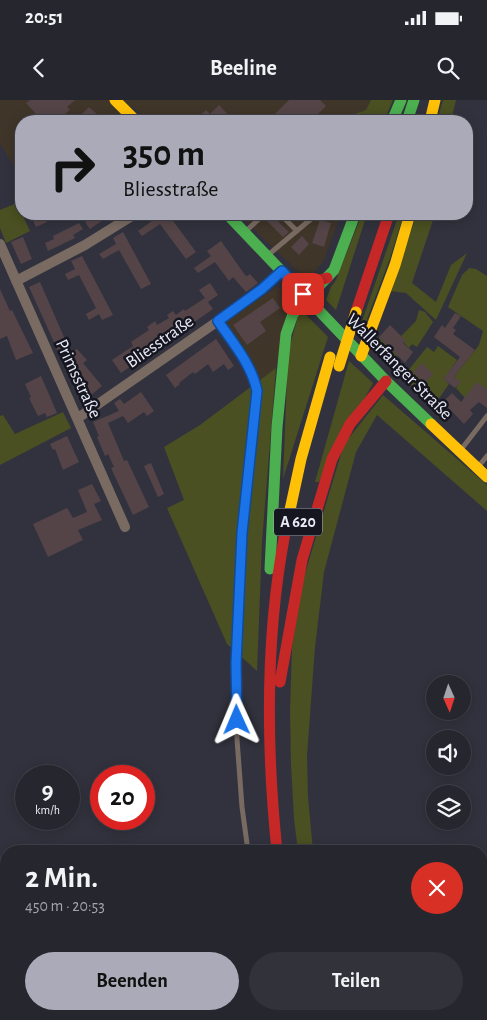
<!DOCTYPE html>
<html lang="de">
<head>
<meta charset="utf-8">
<style>
  body { margin:0; font-family:"Alegreya Sans",sans-serif; background:#32323a; color:#f1f3f6; height:100vh; display:flex; flex-direction:column; font-size:19px; white-space:nowrap }
  * { box-sizing:border-box; margin:0 }
  p { font-size:16px; color:#a4a5aa }
  .icon { flex:none; width:28px; height:28px; fill:none; stroke:currentColor; stroke-width:2; stroke-linecap:round; stroke-linejoin:round }
  .map { position:relative; flex:1; overflow:hidden }
  .details { position:absolute; left:0px; top:745px; width:488px; height:175px; display:flex; flex-direction:column; background:#26262e; border-radius:20px 20px 0 0; box-shadow:0 2px 12px #0003,0 0 0 1px #42434a }
  .details>* { flex:none }
  .guide { position:absolute; left:15px; top:15px; width:458px; height:105px; border-radius:20px; box-shadow:0 2px 12px #0003,0 0 0 1px #42434a; background:#aaaab8; color:#111; overflow:hidden }
  .needle { width:32px; rotate:177deg }
  .tools { position:absolute; left:426px; top:575px; display:grid; gap:10px }
  .tools a { display:grid; place-items:center; width:45px; height:45px; border-radius:50%; background:#26262e; box-shadow:0 2px 12px #0003,0 0 0 1px #42434a; font-size:25px }
  .speed { position:absolute; left:15px; top:665px; display:flex; gap:10px; font-size:25px; font-weight:700; text-align:center }
  .speed>* { display:grid; place-content:center; width:65px; height:65px; border-radius:50%; background:#26262e; box-shadow:0 2px 12px #0003,0 0 0 1px #42434a; line-height:1 }
  .speed small { font-size:12px; font-weight:400 }
  .speed .limit { border:8px solid #d22; background:#fff; color:#111 }
  .pin { position:absolute; display:grid; place-items:center; width:42px; height:42px; color:#fff; margin:-21px; border-radius:10px; box-shadow:0 2px 8px #0006 }
  .me { position:absolute; width:55px; margin:-28px; rotate:359deg; stroke-linejoin:round; filter:drop-shadow(0 0 4px #0008) }
  .turn { display:flex; align-items:center; gap:18px; height:105px; padding:0 25px; font-size:22px }
  .turn .icon { width:65px; height:65px; stroke-width:2.5 }
  .turn b { display:block; font-size:35px; line-height:42px }
  .round { display:grid; place-items:center; flex:none; width:52px; height:52px; border-radius:26px; background:#32323a }
  .summary { display:flex; align-items:center; justify-content:space-between; height:85px; padding:0 25px }
  h1 { font-size:30px; font-weight:600; line-height:38px }
  .action { display:flex; gap:10px; margin-top:auto; padding:10px 25px }
  .action a { flex:1; height:58px; border-radius:30px; background:#aaaab8; color:#111; font-size:20px; font-weight:600; line-height:58px; text-align:center }
  .action a+a { background:#32323a; color:#f1f3f6 }
  .status { display:flex; justify-content:space-between; align-items:center; height:35px; padding:0 25px; background:#26262e; direction:ltr }
  .status svg { height:14px; fill:currentColor }
  header { display:flex; justify-content:space-between; align-items:center; height:65px; padding:0 25px; background:#26262e; font-size:22px; font-weight:600 }
  .map>svg:first-child { display:block }
</style>
</head>
<body>
<div class="status"><b>20:51</b><svg viewBox="0 0 49 12"><path d="M0 12V9h3v3zM5 12V6h3v6zM10 12V3h3v9zM15 12V0h3v12zM26 1h20v11H26zM47 4h2v5h-2z"/></svg></div>
<header><svg class="icon" aria-label="back" viewBox="0 0 24 24"><path d="M15 5l-7 7 7 7"/></svg>Beeline<svg class="icon" aria-label="search" viewBox="0 0 24 24"><circle cx="10" cy="10" r="6"/><path d="M15 15l6 6"/></svg></header>
<div class="map">
<svg width="487" height="920" viewBox="0 0 487 920">
  <rect width="100%" height="100%" fill="#32323e"/>
  <path fill="#3f3529" d="M0 0H371L366 10 345 17 347 21H147L132 6 113 21H21V79L0 43Z
    M238 114H341L323 162 307 180Z
    M278 186 293 202 276 268 258 281 253 270 224 223Z"/>
  <path fill="#4a5021" d="M371 0H393L384 21H347L345 17 366 10Z
    M443 0H456L451 21H437Z
    M17 103 30 131 6 143 0 128V110Z
    M362 114H367L336 210 326 200 331 187 336 180Z
    M399 114H404L389 161 362 232 358 233Z
    M417 114H435L412 183 436 202 451 165 467 153 436 220 406 193 390 191Z
    M469 168 476 169 487 176V290L477 283 465 298 456 288 460 282 454 277 479 245 483 231 448 207 462 175Z
    M419 210 425 212 433 222 417 247 412 244 409 248 404 243 405 241 401 236 416 221Z
    M305 214 328 237 283 379 288 253 298 216Z
    M379 237 398 256 394 260 401 267 397 272 378 251 381 250Z
    M438 246 457 260 444 279 449 284 433 307 403 277 427 247 434 252Z
    M349 261 373 283 319 382H315Z
    M276 268 262 442 257 571 227 544 167 408 184 400 164 347 200 325Z
    M383 295 487 385V411L377 315 356 352 324 472 315 547 307 656 308 697 313 751H298L294 719 291 664 290 611 292 548 300 490 344 344Z
    M63 312 71 328 0 365V316L3 315 15 334Z"/>
  <path fill="#544447" d="M30 0H75L67 7 70 10 56 21H28L36 14 26 3Z
    M289 0H320L326 6 311 21H268Z
    M219 5 234 21H194L206 10 210 14Z
    M89 7 97 14 104 21H86L80 16Z
    M30 114H43L47 122 36 127Z
    M89 114H112L90 129 85 122 91 118Z
    M153 114H168L196 152 186 159 160 124 142 136 138 131 156 118Z
    M270 114 289 132 283 137 265 119Z
    M320 120 331 123 324 147 312 143Z
    M79 123 83 129 73 135 75 138 48 151 45 143 54 139 53 136Z
    M123 132 151 184 141 189 119 150 103 159 99 154 116 144 113 138Z
    M302 136 309 144 299 155 291 147Z
    M23 137 32 159 21 164 11 142Z
    M221 141 245 175 247 176 250 174 258 183 246 192 233 177 229 181 215 162 198 173 194 168 211 156 207 151Z
    M82 156 113 215 102 220 99 214 89 220 86 214 96 208 79 175 68 180 65 174 75 169 71 161Z
    M40 182 71 253 77 249 87 260 83 263 102 286 91 295 88 291 84 294 70 277 73 275 64 264 68 260 60 250 58 251 29 187Z
    M210 183 218 195 208 202 199 190Z
    M0 189 10 211 12 210 33 253 16 260 7 236 0 239Z
    M205 198 213 209 166 242 165 241 153 248 154 250 121 273 112 260 133 246 131 242 149 230 147 227 155 221 157 225 169 218 167 215 173 211 176 215 184 209 185 211Z
    M273 198 280 208 260 222 266 231 247 245 233 225Z
    M455 213 461 216 453 228 456 230 453 234 475 250 454 277 461 282 455 288 443 279 460 257 434 237 442 225 445 228Z
    M390 225 406 241 403 243 413 252 405 263 379 237Z
    M216 239 234 266 228 270 224 264 213 272 208 264 195 274 193 272 179 283 180 284 175 288 166 275Z
    M422 263 433 274 425 283 413 272Z
    M41 276 57 313 47 317 45 313 38 316 29 298 31 297 25 284Z
    M477 282 487 290V308L479 302 470 310 473 314 464 324 443 302 452 293 461 302Z
    M141 292 154 311 147 316 144 312 128 323 123 316 108 323 124 361 127 360 149 407 133 415 111 368 114 367 108 354 105 356 97 337 99 336 93 322 119 311 114 303 120 299 124 304Z
    M67 336 79 362 63 370 55 349 53 350 50 344Z
    M151 363 164 394 158 397 144 366Z
    M92 384 101 401 94 404 102 420 78 430 83 440 48 457 33 424 67 408 73 418 87 412 78 390Z"/>
  <g fill="none" stroke-linecap="round" stroke-linejoin="round">
    <path stroke="#796b62" stroke-width="5" d="M280 114 297 131
      M245 132 264 114
      M268 155 317 114
      M218 221C233 243 252 265 257 291L242 433 236 563 237 639 242 707 248 751
      M460 351 487 316
      M478 367 487 356
      M289 914 292 920"/>
    <path stroke="#796b62" stroke-width="10" d="M0 144 125 427
      M16 181 85 145 135 114
      M78 318 218 221 262 189 282 171"/>
    <path stroke="#4caf50" stroke-width="11" d="M392 21 401 0
      M407 21 414 0
      M227 114 386 281 431 324
      M270 469 277 327 286 234 293 214 334 170 355 114"/>
    <path stroke="#ffc107" stroke-width="11" d="M115 0 136 21
      M430 21 435 0
      M361 256 395 165 410 114
      M431 324 487 377
      M285 433 301 359 330 257"/>
    <path stroke="#c62828" stroke-width="11" d="M296 186 327 178
      M356 212 389 114
      M280 582 302 460 332 359 350 324 386 281
      M277 751C266 645 265 538 285 433
      M310 914 312 920"/>
    <path stroke="#ffc107" stroke-width="11" d="M339 266 356 212"/>
  </g>
  <g fill="none" stroke-linecap="round" stroke-linejoin="round">
    <defs>
      <path id="route" d="M237 620 236 563 242 433 257 291C252 265 233 243 218 221L262 189 282 171 303 194"/>
    </defs>
    <use href="#route" stroke="#114b97" stroke-width="12"/>
    <use href="#route" stroke="#1a73e8" stroke-width="9"/>
  </g>
  <g text-anchor="middle" dominant-baseline="central" stroke-width="5" stroke-linejoin="round" paint-order="stroke">
    <rect fill="#161620" stroke="#aaabb8" stroke-width="1" x="274" y="408.5" width="48" height="27" rx="4"/>
    <g font-size="16" font-weight="bold" fill="#eaebf9">
      <text x="298" y="422">A 620</text>
    </g>
    <g font-size="18" fill="#eaebf9" stroke="#161620">
      <text transform="translate(160 242) rotate(-35)">Bliesstraße</text>
      <text transform="translate(399 267) rotate(45)">Wallerfanger Straße</text>
      <text transform="translate(78 279) rotate(65)">Primsstraße</text>
    </g>
  </g>
</svg>
<div class="tools">
<a><svg class="needle" viewBox="-14 -14 28 28"><path d="M0-13l5 13h-10z" fill="#e53935"/><path d="M0 13l5-13h-10z" fill="#a4a5aa"/></svg></a>
<a><svg class="icon" aria-label="sound" viewBox="0 0 24 24"><path d="M4 9h4l5-4v14l-5-4H4zM17 9q2 3 0 6"/></svg></a>
<a><svg class="icon" aria-label="layers" viewBox="0 0 24 24"><path d="M12 4l9 5-9 5-9-5zM3 14l9 5 9-5"/></svg></a>
</div>
<div class="speed"><div>9<small>km/h</small></div><div class="limit">20</div></div>
<div class="pin" style="left:303px;top:194px;background:#d93025"><svg class="icon" aria-label="arrive" viewBox="0 0 24 24"><path d="M6 21V4h12l-3 4 3 4H6"/></svg></div>
<svg class="me" style="left:237px;top:620px" viewBox="-20 -20 40 40"><path d="M0-17L14 15 0 8-14 15z" fill="#1a73e8" stroke="#fff" stroke-width="4"/></svg>
<div class="guide">
<div class="turn"><svg class="icon" aria-label="right" viewBox="0 0 24 24"><path d="M7 20v-9h11M14 6l5 5-5 5"/></svg><div><b>350 m</b>Bliesstraße</div></div>
</div>
<section class="details">
<div class="summary"><div><h1>2 Min.</h1><p>450 m · 20:53</p></div><a class="round" style="background:#d93025;color:#fff"><svg class="icon" aria-label="close" viewBox="0 0 24 24"><path d="M6 6l12 12M18 6L6 18"/></svg></a></div>
<div class="action"><a>Beenden</a><a>Teilen</a></div>
</section>
</div>
</body>
</html>
